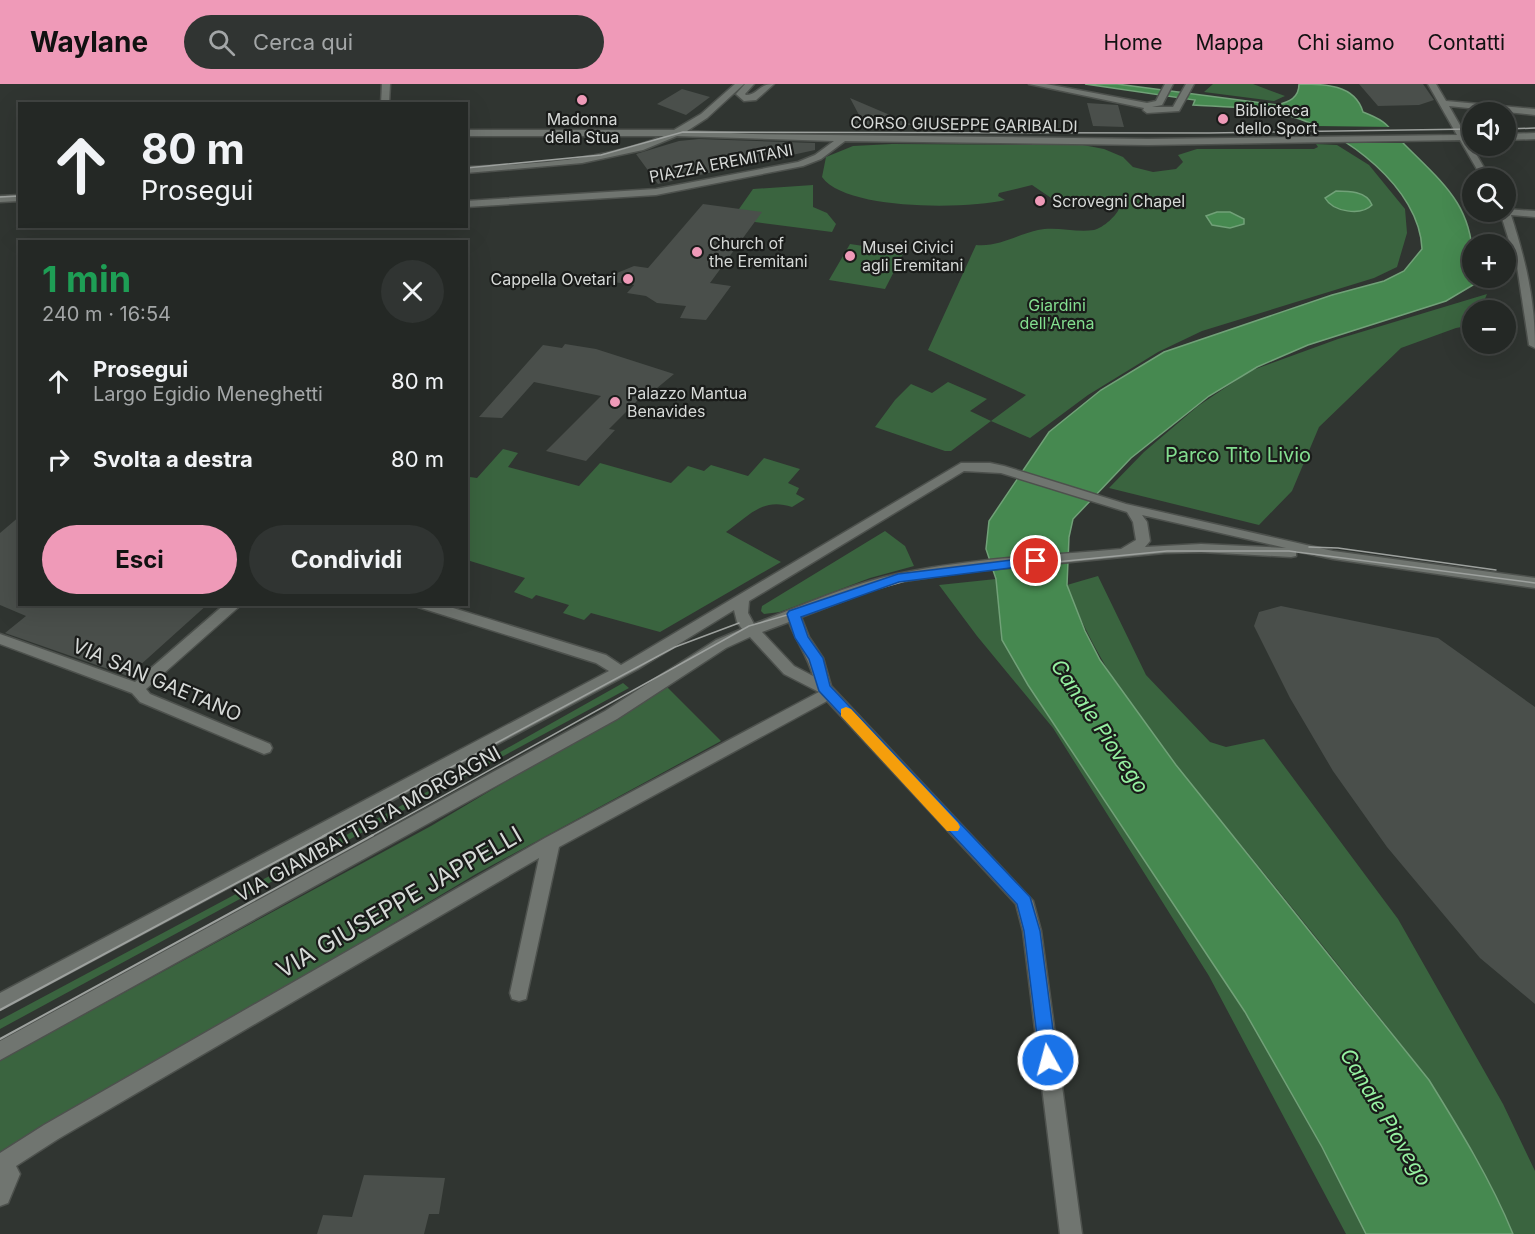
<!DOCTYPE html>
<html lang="it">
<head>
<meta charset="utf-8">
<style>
  body { margin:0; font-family:Inter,sans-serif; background:#303432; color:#f1f3f6; height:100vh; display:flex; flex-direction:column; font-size:22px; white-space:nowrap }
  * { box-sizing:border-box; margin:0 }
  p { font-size:20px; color:#a3a6a7 }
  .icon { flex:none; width:33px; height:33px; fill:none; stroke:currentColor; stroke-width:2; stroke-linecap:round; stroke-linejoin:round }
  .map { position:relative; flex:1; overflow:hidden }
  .panel { position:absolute; left:18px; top:156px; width:450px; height:366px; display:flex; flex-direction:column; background:#242825; border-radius:0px; box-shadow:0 6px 24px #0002,0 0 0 2px #414442 }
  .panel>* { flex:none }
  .banner { position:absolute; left:18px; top:18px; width:450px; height:126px; border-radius:0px; box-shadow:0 6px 24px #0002,0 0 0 2px #414442; background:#242825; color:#f1f3f6; overflow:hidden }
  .buttons { position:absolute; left:1462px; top:18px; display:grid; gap:12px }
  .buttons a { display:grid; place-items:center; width:54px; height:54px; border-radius:50%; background:#242825; box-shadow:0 6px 24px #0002,0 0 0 2px #414442; font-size:30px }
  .pin { position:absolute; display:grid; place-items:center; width:51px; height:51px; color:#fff; margin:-26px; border:3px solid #fff; border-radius:50%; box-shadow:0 2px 6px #0007 }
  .me { position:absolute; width:66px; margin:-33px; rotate:353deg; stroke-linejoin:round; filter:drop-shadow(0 0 4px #0008) }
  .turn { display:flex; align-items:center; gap:21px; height:126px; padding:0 24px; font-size:27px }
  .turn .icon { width:78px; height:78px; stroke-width:2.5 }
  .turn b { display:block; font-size:42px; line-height:51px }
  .round { display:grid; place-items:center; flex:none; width:63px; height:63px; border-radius:32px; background:#303432 }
  .head { display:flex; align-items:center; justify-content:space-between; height:102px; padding:0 24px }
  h1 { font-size:36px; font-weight:700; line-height:45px; color:#1e9e55 }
  .cta { display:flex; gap:12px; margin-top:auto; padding:12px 24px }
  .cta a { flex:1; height:69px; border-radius:36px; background:#ef9ab8; color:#111; font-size:24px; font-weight:700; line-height:69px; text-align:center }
  .cta a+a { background:#303432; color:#f1f3f6 }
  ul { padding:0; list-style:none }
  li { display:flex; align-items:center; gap:18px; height:78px; padding:0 24px }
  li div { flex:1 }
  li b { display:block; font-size:22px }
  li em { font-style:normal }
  header { display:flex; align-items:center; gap:36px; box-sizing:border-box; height:84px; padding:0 30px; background:#ef9ab8; color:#111 }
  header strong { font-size:28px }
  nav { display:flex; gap:33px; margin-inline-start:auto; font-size:21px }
  .search { width:420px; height:54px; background:#303432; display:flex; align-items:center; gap:15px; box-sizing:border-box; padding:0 21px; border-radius:33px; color:#a3a6a7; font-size:22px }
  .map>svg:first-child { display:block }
</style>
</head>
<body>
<header>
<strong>Waylane</strong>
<div class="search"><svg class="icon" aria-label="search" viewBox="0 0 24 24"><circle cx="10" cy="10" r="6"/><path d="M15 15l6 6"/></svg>Cerca qui</div>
<nav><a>Home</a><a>Mappa</a><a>Chi siamo</a><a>Contatti</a></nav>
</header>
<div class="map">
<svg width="1535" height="1150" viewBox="0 0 1535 1150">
  <rect width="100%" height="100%" fill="#303531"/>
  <path fill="#3a643f" d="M1213 0H1253L1285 12 1274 17 1204 8Z
    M892 60 1083 61 1104 65 1123 73 1133 83 1153 88 1176 85 1183 78 1178 71 1197 65H1314L1318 63 1316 60 1337 61 1369 81 1405 125 1407 149 1397 183 1374 194 1202 247 1158 268 1088 311 1030 354 991 337 951 367H945L875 343 895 316 911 300 932 309 948 298 987 315 970 327 991 337 1026 311 928 266 976 161C999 163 1016 151 1038 146 1056 142 1076 149 1094 146 1103 144 1118 131 1120 122L1090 115 1057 118 1032 101 999 109 998 112 1005 116C968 125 846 127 822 93L826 73 853 62Z
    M813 101V123L827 129 836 140 832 148 755 138 739 125 753 105Z
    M850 160 904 168 885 205 829 196Z
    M1487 210 1482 222 1483 226H1473V241L1456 244 1401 264 1319 343 1292 407 1259 441 1109 404 1144 368 1198 322 1250 287 1338 255Z
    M503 365 518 369 508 383 579 402 600 379 671 399 688 382 704 387 711 381 748 392 764 374 800 385 788 399 799 404 796 410 805 415 792 423C763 413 750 431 726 448L781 478 660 548 591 529 584 536 563 529 569 521 536 511 532 515 514 508 525 494 467 476V395L470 393 477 394Z
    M885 447 905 462 914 482 870 494 780 528 764 530 761 527 762 522Z
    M1098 492 1146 591 1210 658 1226 663 1264 655 1398 835 1503 1020 1535 1087V1150H1513C1491 1096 1460 1046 1429 996 1369 919 1308 843 1247 768 1179 685 1103 602 1067 501Z
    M996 495 999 515 1028 601 1245 928 1322 1063 1366 1150H1346L1209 892 1053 644 977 552 939 501Z
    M623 599 629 604 0 945V936L479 680Z
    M666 602 721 657 476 790 0 1074V976L431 742Z"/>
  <path fill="#468950" stroke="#71a178" stroke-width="1.5" d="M1085 0H1117L1277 21C1289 18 1299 14 1299 0 1324 0 1355 0 1363 28 1391 39 1386 42 1405 61 1444 100 1473 122 1473 180 1473 189 1474 194 1473 201L1446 217 1308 261 1257 283 1209 312 1131 374 1073 435 1069 453 1067 501 1085 547 1100 576 1176 681 1429 996C1460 1046 1491 1096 1513 1150H1366L1322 1063 1245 928 1028 601 1002 556 996 495 986 465 989 437 1049 348 1101 306 1164 268 1332 211 1384 197 1404 187 1422 165C1420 104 1344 47 1290 32 1260 23 1224 23 1193 21L1195 16Z
    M1336 107C1348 107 1367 107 1372 121 1361 132 1333 128 1325 114Z
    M1217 128H1230L1244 135V140L1230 144 1212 141 1206 132Z"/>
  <path fill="#303531" d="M1315 42 1394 43 1406 59H1339Z"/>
  <path fill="#4a4f4b" d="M1359 0H1423L1434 16 1419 21 1378 22Z
    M682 5 710 13 686 31 657 20Z
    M850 14 911 40 913 41H854L859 31Z
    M1087 19 1118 21 1124 43 1093 42Z
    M699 55 815 59V66L658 100 636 70 679 57Z
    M703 120 762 128 710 199 731 202 706 236 680 234 686 222 657 219 646 212 627 209 634 201 600 196 634 182 648 184Z
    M565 260 596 265 674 290 651 309 641 313 609 345 615 346 586 377 546 367 601 312 534 298 502 334 479 333 543 261 562 264Z
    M20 432V520H208L128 592 5 549 26 532 0 521V449Z
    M1281 522 1438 554 1535 623V920L1480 874 1387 763 1333 687 1290 614 1254 542 1259 528Z
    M364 1091 445 1094 439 1130H429L424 1150H317L323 1131 352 1133Z"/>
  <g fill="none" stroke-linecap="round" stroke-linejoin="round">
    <defs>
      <path id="minor" d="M382 0H390L389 20H381Z
        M735 0H744L707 34 687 47 752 50 1148 55 1457 51 1428 0H1436L1446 17 1535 25V31L1449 22 1465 50H1473V56H1468L1490 94H1482L1460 56 1148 61 845 57 821 75 803 82 656 111 466 123V117L656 105 798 78 815 71 834 57 677 52 643 66 582 79 466 89V83C534 80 601 77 664 52H466V46H674L701 30Z
        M745 0H754L745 10 746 11C758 11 758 0 774 0L756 16 744 17 736 10Z
        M1029 0H1046L1147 19 1156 17 1165 0H1173L1162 21 1152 23H1173L1186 0H1194L1179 27 1147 29 1143 26 1144 24Z
        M1535 49V55L1506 56V50Z
        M20 111V117L0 118V112Z
        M1506 125 1535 127V133L1511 131C1526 178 1535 215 1535 264L1529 261 1517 182 1500 128H1506Z
        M961 379H990L1004 382 1126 420 1333 467 1535 494V504L1333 475 1296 467V472L1291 473 1201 468 1164 469 965 488 898 498 877 504 801 533 809 553 823 574 831 602 1033 817 1041 847 1082 1150H1060L1023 847 1016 820 827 617 559 763 526 915 519 917 512 915 510 909 539 774 58 1055 16 1082 20 1090 8 1119 0 1122V1069L44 1041 545 754 819 608 784 590 750 553 726 564 617 635 0 976V957L605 627 716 556 742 545 737 538 734 526 638 585 0 926V909L609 587 596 579 418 523 416 520H440L606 571 621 581ZM964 387 1001 389 1127 428 1133 438 1136 456 1121 465C1047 472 970 474 897 490 848 501 801 522 754 540L748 529 749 517ZM1142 431 1286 464 1201 460 1145 463 1150 457 1147 438ZM789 538C796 557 808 572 813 592L794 582 762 548Z
        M225 520H242L146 605 150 610 270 660 272 664 270 668 264 670 140 618 132 609 0 560V550L135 598Z"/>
    </defs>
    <use href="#minor" stroke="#4d514d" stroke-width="3"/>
    <use href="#minor" fill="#707570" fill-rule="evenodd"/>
    <path stroke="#9da19e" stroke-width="1.5" d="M1506 45 1535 44
      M466 84 601 71 683 48 1209 49 1473 45
      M0 113 20 112
      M1309 463 1338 464 1496 486
      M323 752 675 563 739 539
      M371 752 749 542 926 491 1167 467H1289L1535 499"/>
    <path stroke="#9da19e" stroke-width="2" d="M0 926 326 751
      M0 955 373 751"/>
  </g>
  <path fill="#1a73e8" stroke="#114b97" stroke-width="1.5" d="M1036 473 1043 477 1041 480 899 498 801 533 808 553 823 574 830 602 1030 813 1040 847 1057 976 1055 981 1048 984 1042 981 1040 976 1024 847 1017 820 819 607 809 575 795 554 787 530 789 527 898 490Z"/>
  <path fill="#f59e0b" d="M846 623 851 625 958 739 960 743 958 747H947L841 632V625Z"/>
  <g fill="#ef9ab8" stroke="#1a1c1a" stroke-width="2">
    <circle cx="582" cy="16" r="6"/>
    <circle cx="1223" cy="35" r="6"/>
    <circle cx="1040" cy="117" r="6"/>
    <circle cx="697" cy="168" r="6"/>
    <circle cx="850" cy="172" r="6"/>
    <circle cx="628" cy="195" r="6"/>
    <circle cx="615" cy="318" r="6"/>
  </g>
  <g text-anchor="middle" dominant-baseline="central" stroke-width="4.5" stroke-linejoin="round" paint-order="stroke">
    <g font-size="16" fill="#d6d9d7" stroke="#1a1c1a" text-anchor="start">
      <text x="1235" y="26">Biblioteca<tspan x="1235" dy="18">dello Sport</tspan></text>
      <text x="582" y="35" text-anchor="middle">Madonna<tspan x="582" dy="18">della Stua</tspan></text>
      <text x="1052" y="117">Scrovegni Chapel</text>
      <text x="709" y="159">Church of<tspan x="709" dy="18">the Eremitani</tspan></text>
      <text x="862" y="163">Musei Civici<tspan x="862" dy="18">agli Eremitani</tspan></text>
      <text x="616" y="195" text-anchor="end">Cappella Ovetari</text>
      <text x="627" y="309">Palazzo Mantua<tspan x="627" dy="18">Benavides</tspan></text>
    </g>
    <g font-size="16" fill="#d6d9d7" stroke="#1a1c1a">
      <text transform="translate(964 40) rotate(1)">CORSO GIUSEPPE GARIBALDI</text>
      <text transform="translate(721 79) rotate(-11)">PIAZZA EREMITANI</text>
    </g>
    <g font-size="16" fill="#83de8f" stroke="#1a1c1a">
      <text x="1057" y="221">Giardini<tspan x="1057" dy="18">dell'Arena</tspan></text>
    </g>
    <g font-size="20" fill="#83de8f" stroke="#1a1c1a">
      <text x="1238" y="371">Parco Tito Livio</text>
    </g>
    <g font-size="20" fill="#d6d9d7" stroke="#1a1c1a">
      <text transform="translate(157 596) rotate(23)">VIA SAN GAETANO</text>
      <text transform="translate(368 740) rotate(-29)">VIA GIAMBATTISTA MORGAGNI</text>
    </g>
    <g font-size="21" font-style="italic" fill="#96f1a1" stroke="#1a1c1a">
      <text transform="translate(1100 642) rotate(56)">Canale Piovego</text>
      <text transform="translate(1386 1033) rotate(59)">Canale Piovego</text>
    </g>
    <g font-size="24" fill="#d6d9d7" stroke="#1a1c1a">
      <text transform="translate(399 818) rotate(-30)">VIA GIUSEPPE JAPPELLI</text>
    </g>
  </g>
</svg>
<div class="buttons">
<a><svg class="icon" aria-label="sound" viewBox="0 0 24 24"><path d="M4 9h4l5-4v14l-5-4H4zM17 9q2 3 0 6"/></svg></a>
<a><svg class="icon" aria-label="search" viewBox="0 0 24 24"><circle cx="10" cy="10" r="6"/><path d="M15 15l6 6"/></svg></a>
<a>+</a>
<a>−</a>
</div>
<div class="pin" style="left:1036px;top:477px;background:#d93025"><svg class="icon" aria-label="arrive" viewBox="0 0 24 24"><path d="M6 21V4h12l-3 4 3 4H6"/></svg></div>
<svg class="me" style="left:1048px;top:976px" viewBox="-20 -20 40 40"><circle r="17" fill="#1a73e8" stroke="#fff" stroke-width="3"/><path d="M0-11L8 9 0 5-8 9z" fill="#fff"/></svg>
<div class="banner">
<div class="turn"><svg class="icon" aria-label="ahead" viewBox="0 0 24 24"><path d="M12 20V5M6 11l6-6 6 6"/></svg><div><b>80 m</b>Prosegui</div></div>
</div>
<section class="panel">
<div class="head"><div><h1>1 min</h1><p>240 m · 16:54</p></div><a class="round"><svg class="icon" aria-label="close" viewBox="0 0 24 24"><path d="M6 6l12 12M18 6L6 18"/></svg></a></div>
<ul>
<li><svg class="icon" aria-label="ahead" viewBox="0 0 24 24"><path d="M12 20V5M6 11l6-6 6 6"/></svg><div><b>Prosegui</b><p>Largo Egidio Meneghetti</p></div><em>80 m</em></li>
<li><svg class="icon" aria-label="right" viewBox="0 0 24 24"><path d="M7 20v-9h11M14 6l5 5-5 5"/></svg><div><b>Svolta a destra</b></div><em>80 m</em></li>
</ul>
<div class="cta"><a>Esci</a><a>Condividi</a></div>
</section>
</div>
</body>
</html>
